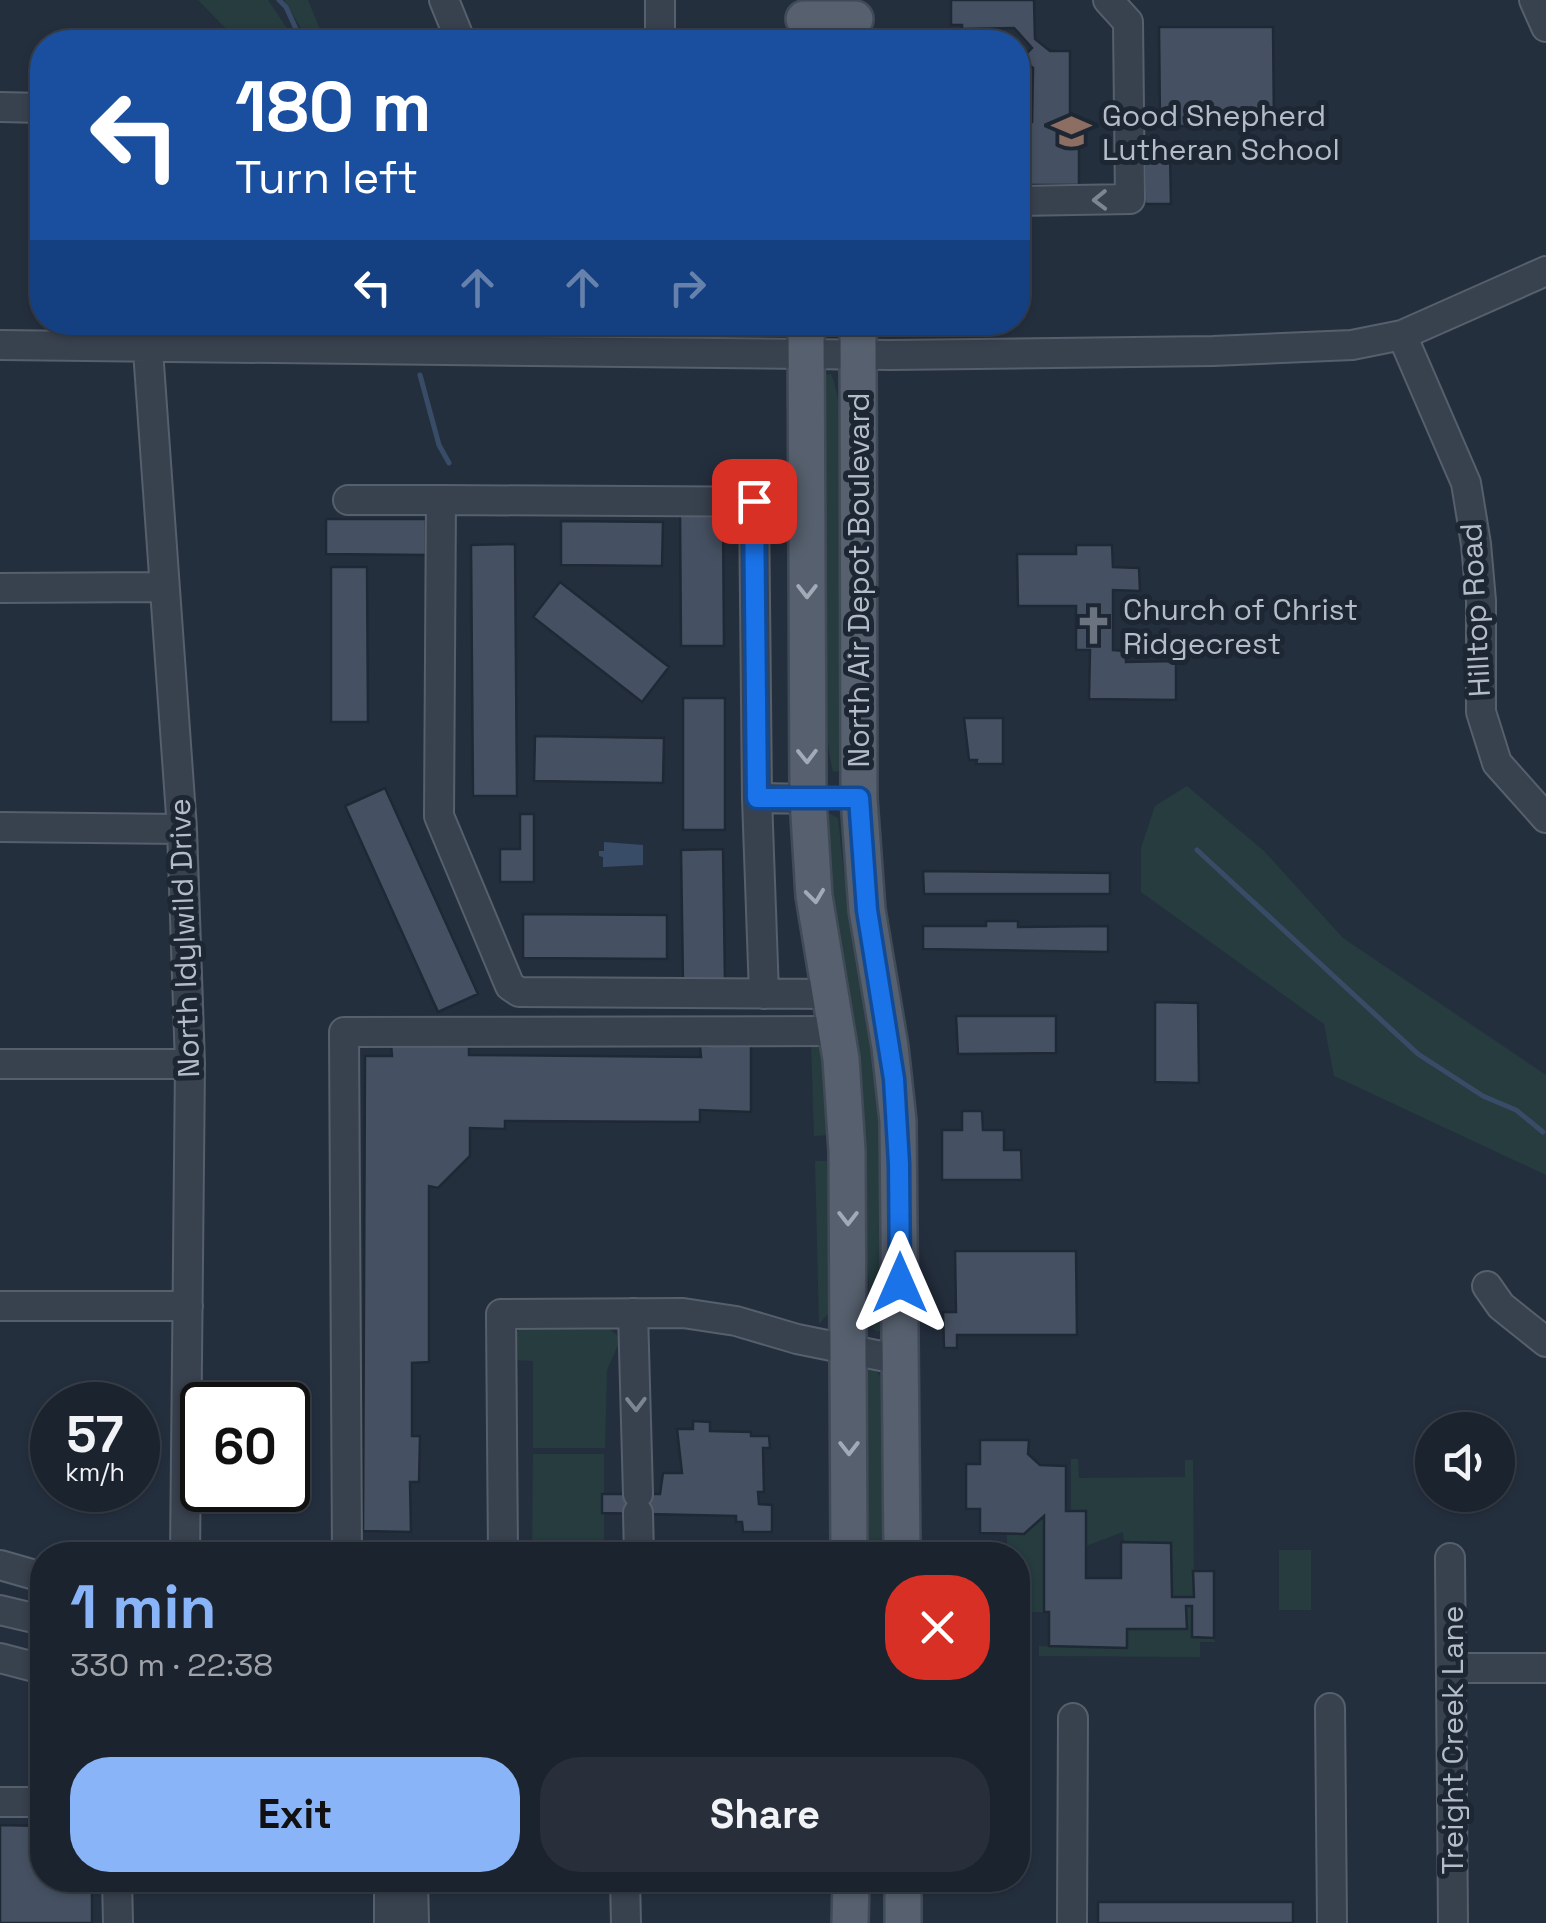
<!DOCTYPE html>
<html lang="en">
<head>
<meta charset="utf-8">
<style>
  body { margin:0; font-family:"Space Grotesk",sans-serif; background:#282f3a; color:#f1f3f6; height:100vh; display:flex; flex-direction:column; font-size:38px; white-space:nowrap }
  * { box-sizing:border-box; margin:0 }
  p { font-size:32px; color:#a0a4aa }
  .icon { flex:none; width:55px; height:55px; fill:none; stroke:currentColor; stroke-width:2; stroke-linecap:round; stroke-linejoin:round }
  .map { position:relative; flex:1; overflow:hidden }
  .details { position:absolute; left:30px; top:1542px; width:1000px; height:350px; display:flex; flex-direction:column; background:#1b232e; border-radius:40px; box-shadow:0 2px 8px #0004,0 0 0 2px #39404a }
  .details>* { flex:none }
  .banner { position:absolute; left:30px; top:30px; width:1000px; height:305px; border-radius:40px; box-shadow:0 2px 8px #0004,0 0 0 2px #39404a; background:#1a4fa0; color:#fff; overflow:hidden }
  .tools { position:absolute; left:1415px; top:1412px; display:grid; gap:20px }
  .tools a { display:grid; place-items:center; width:100px; height:100px; border-radius:50%; background:#1b232e; box-shadow:0 2px 8px #0004,0 0 0 2px #39404a; font-size:50px }
  .speed { position:absolute; left:30px; top:1382px; display:flex; gap:20px; font-size:50px; font-weight:700; text-align:center }
  .speed>* { display:grid; place-content:center; width:130px; height:130px; border-radius:50%; background:#1b232e; box-shadow:0 2px 8px #0004,0 0 0 2px #39404a; line-height:1 }
  .speed small { font-size:25px; font-weight:400 }
  .speed .limit { border:5px solid #111; border-radius:15px; background:#fff; color:#111 }
  .pin { position:absolute; display:grid; place-items:center; width:85px; height:85px; color:#fff; margin:-42px; border-radius:20px; box-shadow:0 5px 15px #0006 }
  .me { position:absolute; width:110px; margin:-55px; rotate:0deg; stroke-linejoin:round; filter:drop-shadow(0 0 8px #0008) }
  .turn { display:flex; align-items:center; gap:35px; height:210px; padding:0 40px; font-size:45px }
  .turn .icon { width:130px; height:130px; stroke-width:2.5 }
  .turn b { display:block; font-size:70px; line-height:85px }
  .lanes { display:flex; align-items:center; height:95px; padding:0 40px; background:#0003; justify-content:center; gap:50px; direction:ltr }
  .lanes .off { opacity:.35 }
  .round { display:grid; place-items:center; flex:none; width:105px; height:105px; border-radius:40px; background:#282f3a }
  .overview { display:flex; align-items:center; justify-content:space-between; height:170px; padding:0 40px }
  h1 { font-size:60px; font-weight:600; line-height:75px; color:#8ab4f8 }
  .primary-button { display:flex; gap:20px; margin-top:auto; padding:20px 40px }
  .primary-button a { flex:1; height:115px; border-radius:40px; background:#8ab4f8; color:#111; font-size:40px; font-weight:600; line-height:115px; text-align:center }
  .primary-button a+a { background:#282f3a; color:#f1f3f6 }
  .map>svg:first-child { display:block }
</style>
</head>
<body>
<div class="map">
<svg width="1546" height="1923" viewBox="0 0 1546 1923">
  <rect width="100%" height="100%" fill="#242f3e"/>
  <path fill="#263c3f" d="M198 0H268L294 39 286 42H239Z
    M284 0H308L324 39 317 41 315 35 307 38Z
    M831 374C843 402 838 438 844 469V770L833 772C825 740 827 707 820 674L823 375Z
    M1187 786 1264 851 1343 938 1546 1075V1175L1334 1076 1324 1024 1141 892V848L1155 806Z
    M827 812 838 818 844 874 881 1048 883 1329 877 1332 873 1329 868 1312 869 1281 822 819Z
    M811 1043H829L832 1135 814 1136Z
    M815 1161H831L838 1303 819 1324Z
    M609 1329 618 1336V1345L607 1370 605 1448H533V1361L515 1360 516 1334 519 1330Z
    M867 1367H873L881 1377 882 1445 888 1478 890 1555H868L862 1375Z
    M533 1454H604V1544L585 1545V1553L532 1554Z
    M1071 1459H1078L1079 1478 1185 1477V1460H1193L1194 1597H1172L1171 1543 1124 1542 1123 1532 1086 1546V1511H1071Z
    M1044 1516V1612H1018V1555H1007V1534H1024Z
    M1279 1550H1311V1610H1279Z
    M1186 1606H1192L1193 1637 1214 1638 1215 1642H1200V1657L1039 1656V1646L1127 1648V1629H1186Z"/>
  <path fill="#394c67" d="M604 842 643 845V865L603 867V857L599 856V851H604Z"/>
  <g fill="none" stroke-linecap="round" stroke-linejoin="round">
    <path stroke="#394c67" stroke-width="5" d="M279 0 286 7 302 42
      M407 322 408 329
      M420 375 439 445 449 463
      M1197 850 1418 1054 1483 1096 1516 1110 1543 1132"/>
  </g>
  <path fill="#455162" stroke="#1f2835" stroke-width="2.5" d="M951 0H1034L1035 39 1050 51H1070V124H1079V185H1025L1024 122H1032L1033 68 1022 58 1032 48 1014 28 962 29V25H951Z
    M1159 27H1273L1274 126H1160Z
    M1144 151 1170 152 1171 204H1145Z
    M680 514H723L724 646H681Z
    M326 519H426V555L326 554Z
    M561 521 663 522 662 566 561 565Z
    M515 544 517 796H473L471 545Z
    M1076 545H1112L1113 567 1139 568 1140 591 1113 590V650L1126 651V662L1176 661V700L1089 699 1090 650H1076V606H1018L1017 554H1076Z
    M331 567H367L368 722H331Z
    M560 582 669 667 642 702 533 617Z
    M683 698H725V830H683Z
    M964 718H1003V764H976L977 760H969Z
    M535 736 664 738 663 783 534 781Z
    M385 788 478 994 438 1012 345 806Z
    M520 814H534V882H500V849H520Z
    M723 849 725 982H683L681 850Z
    M923 871 1110 873V894H924Z
    M523 914 667 915V959L523 958Z
    M986 921H1018V927L1108 926V952L923 949V926H986Z
    M1155 1002 1198 1003 1199 1083 1155 1082Z
    M956 1016H1056V1053L958 1054Z
    M469 1043V1055L701 1057 700 1046 751 1045V1112L700 1110V1122L505 1121V1129L470 1128V1156L438 1188 429 1186V1362L412 1363V1436H420L419 1482H410L411 1532 363 1531 365 1056H392L391 1044Z
    M962 1111H982L983 1130H1004V1150H1021L1022 1180H942V1130H962Z
    M955 1251H1076L1077 1335H957V1348H944L943 1312H956Z
    M693 1421 710 1422V1431L751 1432V1436H769L770 1448H763L764 1492H758L759 1504 772 1505V1532H743L742 1522H736V1516L602 1513V1494H660L663 1473H682L677 1429H693Z
    M980 1440H1029L1028 1454 1040 1465 1066 1466V1511H1086V1578H1121V1542L1171 1543 1172 1597H1194L1193 1571H1214V1638L1192 1637V1606H1186L1187 1629H1127V1648L1049 1646V1612H1044V1516L1024 1534 980 1533V1509H966V1464H980Z
    M0 1825 42 1826V1880H92V1923H0Z
    M1098 1902H1293V1923H1098Z"/>
  <g fill="none" stroke-linecap="round" stroke-linejoin="round">
    <defs>
      <path id="minor" d="M444 0 461 42
        M660 0V42
        M1534 0 1546 27
        M0 107 42 108
        M1018 201 1130 199 1128 22 1108 0
        M146 322 182 829 190 1064 185 1555
        M1402 335 1466 483 1476 544 1481 601V712L1497 763 1546 818
        M0 345 890 355 1213 351 1352 345 1402 335 1546 271
        M348 500H441
        M754 501 757 798 764 994
        M807 502 441 500 439 816 510 986 519 992 830 994
        M0 588 163 587
        M757 798 808 799
        M0 827 182 829
        M0 1064H190
        M1487 1286 1501 1306 1546 1342
        M0 1306H188
        M633 1313 638 1494
        M638 1513 639 1555
        M347 1555 344 1032 837 1031
        M503 1555 501 1314 683 1313 736 1321 797 1339 901 1360
        M1450 1558 1453 1923
        M0 1565 42 1577
        M0 1610 42 1620
        M0 1658 42 1669
        M1451 1668H1546
        M1330 1708 1332 1923
        M0 1802H42
        M117 1880 118 1923
        M413 1880 414 1923
        M625 1880 626 1923
        M389 1923V1880
        M1072 1923 1073 1718"/>
      <path id="major" d="M804 19H855
        M806 322 808 799 814 896 841 1059 847 1151 849 1555
        M858 322 859 799 867 910 890 1047 898 1121 902 1555
        M903 1880V1923
        M850 1923 851 1880"/>
    </defs>
    <use href="#minor" stroke="#565f6c" stroke-width="32"/>
    <use href="#major" stroke="#414a57" stroke-width="40"/>
    <use href="#minor" stroke="#38414e" stroke-width="28"/>
    <use href="#major" stroke="#56606e" stroke-width="35"/>
  </g>
  <defs><path id="oneway-chevron" d="M-2-3.5L2.5 0L-2 3.5" fill="none" stroke-width="1.6" stroke-linecap="round" stroke-linejoin="round" transform="scale(2.5)"/></defs>
  <g stroke="#7c8592">
    <use href="#oneway-chevron" transform="translate(1100 200) rotate(179)"/>
    <use href="#oneway-chevron" transform="translate(636 1404) rotate(89)"/>
  </g>
  <g stroke="#a1aab7">
    <use href="#oneway-chevron" transform="translate(807 591) rotate(90)"/>
    <use href="#oneway-chevron" transform="translate(807 756) rotate(89)"/>
    <use href="#oneway-chevron" transform="translate(815 896) rotate(83)"/>
    <use href="#oneway-chevron" transform="translate(848 1218) rotate(90)"/>
    <use href="#oneway-chevron" transform="translate(849 1448) rotate(90)"/>
  </g>
  <g fill="none" stroke-linecap="round" stroke-linejoin="round">
    <defs>
      <path id="route" d="M754 501 757 798H859L867 910 894 1079 899 1164 900 1283"/>
    </defs>
    <use href="#route" stroke="#114b97" stroke-width="25"/>
    <use href="#route" stroke="#1a73e8" stroke-width="18"/>
  </g>
  <defs>
    <symbol id="school-bare" viewBox="-9 -9 18 18"><path d="M0-5L7-2L0 1L-7-2ZM-4 1L0 2.5L4 1V4Q0 6-4 4Z" fill="#8d6e63" stroke="#1d2633" stroke-width="2.5" paint-order="stroke"/></symbol>
    <symbol id="church-bare" viewBox="-9 -9 18 18"><path d="M-1.2-6h2.4v3.5h3.3v2.4h-3.3V6h-2.4V-.1h-3.3v-2.4h3.3Z" fill="#6b7280" stroke="#1d2633" stroke-width="2.5" paint-order="stroke"/></symbol>
  </defs>
  <g fill-rule="evenodd">
    <use href="#school-bare" x="1044" y="104" width="55" height="55"/>
    <use href="#church-bare" x="1066" y="598" width="55" height="55"/>
  </g>
  <g text-anchor="middle" dominant-baseline="central" stroke-width="10" stroke-linejoin="round" paint-order="stroke">
    <g font-size="30" fill="#b4bcc9" stroke="#1d2633" text-anchor="start">
      <text x="1102" y="115">Good Shepherd<tspan x="1102" dy="34">Lutheran School</tspan></text>
      <text x="1123" y="609">Church of Christ<tspan x="1123" dy="34">Ridgecrest</tspan></text>
    </g>
    <g font-size="30" fill="#b4bcc9" stroke="#1d2633">
      <text transform="translate(858 580) rotate(-90)">North Air Depot Boulevard</text>
      <text transform="translate(1475 610) rotate(-93)">Hilltop Road</text>
      <text transform="translate(184 938) rotate(-92)">North Idylwild Drive</text>
      <text transform="translate(1452 1740) rotate(-90)">Treight Creek Lane</text>
    </g>
  </g>
</svg>
<div class="tools">
<a><svg class="icon" aria-label="sound" viewBox="0 0 24 24"><path d="M4 9h4l5-4v14l-5-4H4zM17 9q2 3 0 6"/></svg></a>
</div>
<div class="speed"><div>57<small>km/h</small></div><div class="limit">60</div></div>
<div class="pin" style="left:754px;top:501px;background:#d93025"><svg class="icon" aria-label="arrive" viewBox="0 0 24 24"><path d="M6 21V4h12l-3 4 3 4H6"/></svg></div>
<svg class="me" style="left:900px;top:1283px" viewBox="-20 -20 40 40"><path d="M0-17L14 15 0 8-14 15z" fill="#1a73e8" stroke="#fff" stroke-width="4"/></svg>
<div class="banner">
<div class="turn"><svg class="icon" aria-label="left" viewBox="0 0 24 24"><path d="M17 20v-9H6M10 6l-5 5 5 5"/></svg><div><b>180 m</b>Turn left</div></div>
<div class="lanes"><svg class="icon" aria-label="left" viewBox="0 0 24 24"><path d="M17 20v-9H6M10 6l-5 5 5 5"/></svg><svg class="icon off" aria-label="ahead" viewBox="0 0 24 24"><path d="M12 20V5M6 11l6-6 6 6"/></svg><svg class="icon off" aria-label="ahead" viewBox="0 0 24 24"><path d="M12 20V5M6 11l6-6 6 6"/></svg><svg class="icon off" aria-label="right" viewBox="0 0 24 24"><path d="M7 20v-9h11M14 6l5 5-5 5"/></svg></div>
</div>
<section class="details">
<div class="overview"><div><h1>1 min</h1><p>330 m · 22:38</p></div><a class="round" style="background:#d93025;color:#fff"><svg class="icon" aria-label="close" viewBox="0 0 24 24"><path d="M6 6l12 12M18 6L6 18"/></svg></a></div>
<div class="primary-button"><a>Exit</a><a>Share</a></div>
</section>
</div>
</body>
</html>
